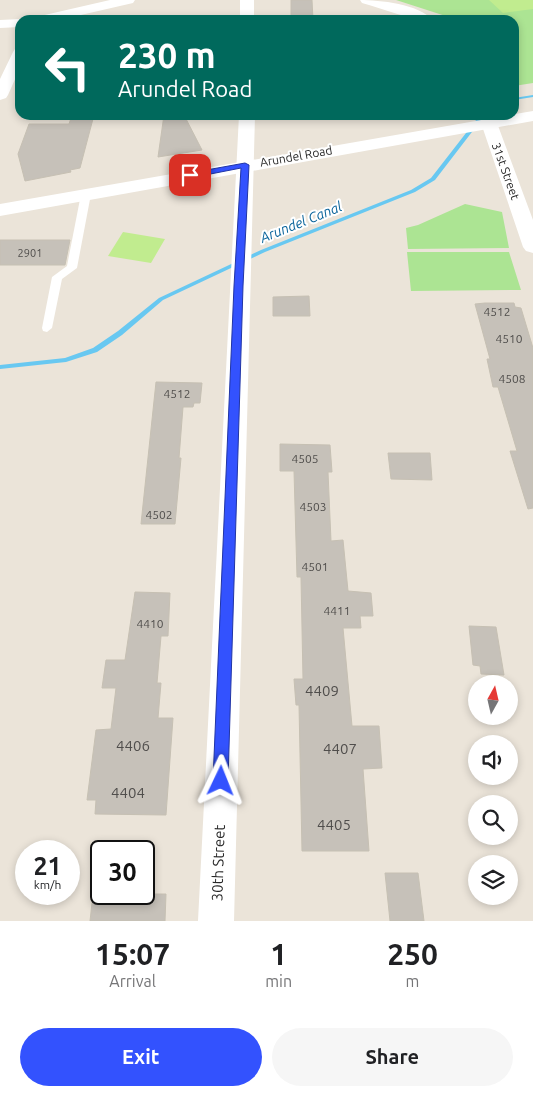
<!DOCTYPE html>
<html lang="en">
<head>
<meta charset="utf-8">
<style>
  body { margin:0; font-family:Ubuntu,sans-serif; background:#f6f6f6; color:#202124; height:100vh; display:flex; flex-direction:column; font-size:19px; white-space:nowrap }
  * { box-sizing:border-box; margin:0 }
  p { font-size:16px; color:#757577 }
  .icon { flex:none; width:28px; height:28px; fill:none; stroke:currentColor; stroke-width:2; stroke-linecap:round; stroke-linejoin:round }
  .map { position:relative; height:921px; overflow:hidden }
  .side { display:flex; flex-direction:column; background:#fff; flex:1 }
  .side>* { flex:none }
  .hud { position:absolute; left:15px; top:15px; width:504px; height:105px; border-radius:15px; box-shadow:0 2px 8px #0003; background:#00695c; color:#fff; overflow:hidden }
  .needle { width:32px; rotate:8deg }
  .tools { position:absolute; left:468px; top:675px; display:grid; gap:10px }
  .tools a { display:grid; place-items:center; width:50px; height:50px; border-radius:50%; background:#fff; box-shadow:0 2px 8px #0003; font-size:25px }
  .speed { position:absolute; left:15px; top:840px; display:flex; gap:10px; font-size:25px; font-weight:700; text-align:center }
  .speed>* { display:grid; place-content:center; width:65px; height:65px; border-radius:50%; background:#fff; box-shadow:0 2px 8px #0003; line-height:1 }
  .speed small { font-size:12px; font-weight:400 }
  .speed .limit { border:2px solid #111; border-radius:8px; background:#fff; color:#111 }
  .pin { position:absolute; display:grid; place-items:center; width:42px; height:42px; color:#fff; margin:-21px; border-radius:10px; box-shadow:0 2px 8px #0006 }
  .me { position:absolute; width:55px; margin:-28px; rotate:2deg; stroke-linejoin:round; filter:drop-shadow(0 0 4px #0008) }
  .turn { display:flex; align-items:center; gap:18px; height:105px; padding:0 20px; font-size:22px }
  .turn .icon { width:65px; height:65px; stroke-width:2.5 }
  .turn b { display:block; font-size:35px; line-height:42px }
  .eta { display:flex; justify-content:space-evenly; align-items:center; height:85px; text-align:center }
  .eta b { font-size:30px; font-weight:700; line-height:35px }
  .action { display:flex; gap:10px; margin-top:auto; padding:10px 20px }
  .action a { flex:1; height:58px; border-radius:30px; background:#3352fe; color:#fff; font-size:20px; font-weight:700; line-height:58px; text-align:center }
  .action a+a { background:#f6f6f6; color:#202124 }
  .map>svg:first-child { display:block }
</style>
</head>
<body>
<div class="map">
<svg width="533" height="921" viewBox="0 0 533 921">
  <rect width="100%" height="100%" fill="#ebe4d9"/>
  <path fill="#ace493" d="M396 0H533V83L514 86V20H458Z
    M465 204 502 212 509 248 408 249 406 228 418 225Z
    M407 252H509L521 290 411 291Z"/>
  <path fill="#c1ec8f" d="M489 0H533V9L503 13Z
    M123 232 165 239 151 263 108 256Z"/>
  <g fill="none" stroke-linecap="round" stroke-linejoin="round">
    <path fill="#68c8f1" fill-rule="evenodd" d="M533 95V97L514 100V98Z
      M480 115H485L435 180 415 192 265 252 163 300 122 335 97 352 66 362 0 369V365L65 358 93 348 118 331 159 298 261 250 411 190 431 178Z"/>
  </g>
  <path fill="#c6c1b9" stroke="#c6c0b3" d="M291 0H312L313 20H291Z
    M72 115H94L80 168 70 170 71 172 25 181 18 154 29 124H69Z
    M164 115H184L202 150 158 157Z
    M0 240H70L65 265H0Z
    M309 296 310 316H273V297Z
    M485 303H514L515 307 521 308 533 348V508L528 509 510 451H517L498 387H493L487 359H490L475 304Z
    M156 382 202 383 200 403H194L193 407H183L179 458H181L175 524H141Z
    M280 444 330 445 332 472H328L331 541 343 540 348 591 371 593 373 616H360L361 628H343L352 726H379L382 768 363 769 369 851H302L299 705H296L294 679H303L301 577H297L294 471H280Z
    M388 453H430L432 480 391 479Z
    M135 592 170 593 168 636H161L157 683H161L158 718H173L166 815 95 814 96 800H87L96 730 111 729 116 688H102L106 660H125Z
    M469 626 496 627 504 675 481 674 480 666 473 665Z
    M385 873H418L424 921H390Z
    M93 894H166L165 921H90Z"/>
  <g fill="none" stroke-linecap="round" stroke-linejoin="round">
    <path fill="#fff" fill-rule="evenodd" d="M86 191 91 194 77 268 62 279 52 328 47 332 43 331 42 328 52 277 67 266 81 194Z"/>
    <path fill="#fff" fill-rule="evenodd" d="M110 0H135L133 3 59 20H34L36 17Z
      M240 0H254V20H240Z
      M360 0C379 0 420 4 432 20 408 20 385 9 362 3Z
      M20 19 25 20H20V27L0 28V20Z
      M20 48V68L8 95 6 98 0 100V79L13 52 15 49Z
      M239 115H255L234 921H198Z
      M489 118 495 120 497 123 533 220V253L526 251 523 247 481 123 483 120Z"/>
    <path fill="#fff" fill-rule="evenodd" d="M533 111V121L0 216V204Z"/>
  </g>
  <path fill="#3352fe" stroke="#2135a5" d="M245 163 249 165 243 286 228 781 226 786 221 789 215 786 213 781 234 286 241 168 190 178 186 175 190 173Z"/>
  <g text-anchor="middle" dominant-baseline="central" stroke-width="4" stroke-linejoin="round" paint-order="stroke">
    <g font-size="11" fill="#504e4c">
      <text x="30" y="253">2901</text>
    </g>
    <g font-size="12" fill="#282828" stroke="#fff">
      <text transform="translate(296 156) rotate(-10)">Arundel Road</text>
      <text transform="translate(506 171) rotate(70)">31st Street</text>
    </g>
    <g font-size="12" fill="#504e4c">
      <text x="497" y="311">4512</text>
      <text x="509" y="338">4510</text>
      <text x="512" y="378">4508</text>
      <text x="177" y="393">4512</text>
      <text x="305" y="458">4505</text>
      <text x="313" y="506">4503</text>
      <text x="159" y="514">4502</text>
      <text x="315" y="566">4501</text>
      <text x="337" y="610">4411</text>
      <text x="150" y="623">4410</text>
    </g>
    <g font-size="14" font-style="italic" fill="#0a649b" stroke="#fff">
      <text transform="translate(301 222) rotate(-22)">Arundel Canal</text>
    </g>
    <g font-size="15" fill="#504e4c">
      <text x="322" y="690">4409</text>
      <text x="133" y="745">4406</text>
      <text x="340" y="748">4407</text>
      <text x="128" y="792">4404</text>
      <text x="334" y="824">4405</text>
    </g>
    <g font-size="15" fill="#282828" stroke="#fff">
      <text transform="translate(218 863) rotate(-88)">30th Street</text>
    </g>
  </g>
</svg>
<div class="tools">
<a><svg class="needle" viewBox="-14 -14 28 28"><path d="M0-13l5 13h-10z" fill="#e53935"/><path d="M0 13l5-13h-10z" fill="#757577"/></svg></a>
<a><svg class="icon" aria-label="sound" viewBox="0 0 24 24"><path d="M4 9h4l5-4v14l-5-4H4zM17 9q2 3 0 6"/></svg></a>
<a><svg class="icon" aria-label="search" viewBox="0 0 24 24"><circle cx="10" cy="10" r="6"/><path d="M15 15l6 6"/></svg></a>
<a><svg class="icon" aria-label="layers" viewBox="0 0 24 24"><path d="M12 4l9 5-9 5-9-5zM3 14l9 5 9-5"/></svg></a>
</div>
<div class="speed"><div>21<small>km/h</small></div><div class="limit">30</div></div>
<div class="pin" style="left:190px;top:175px;background:#d93025"><svg class="icon" aria-label="arrive" viewBox="0 0 24 24"><path d="M6 21V4h12l-3 4 3 4H6"/></svg></div>
<svg class="me" style="left:221px;top:781px" viewBox="-20 -20 40 40"><path d="M0-17L14 15 0 8-14 15z" fill="#3352fe" stroke="#fff" stroke-width="4"/></svg>
<div class="hud">
<div class="turn"><svg class="icon" aria-label="left" viewBox="0 0 24 24"><path d="M17 20v-9H6M10 6l-5 5 5 5"/></svg><div><b>230 m</b>Arundel Road</div></div>
</div>
</div>
<section class="side">
<div class="eta">
<div><b>15:07</b><p>Arrival</p></div>
<div><b>1</b><p>min</p></div>
<div><b>250</b><p>m</p></div>
</div>
<div class="action"><a>Exit</a><a>Share</a></div>
</section>
</body>
</html>
